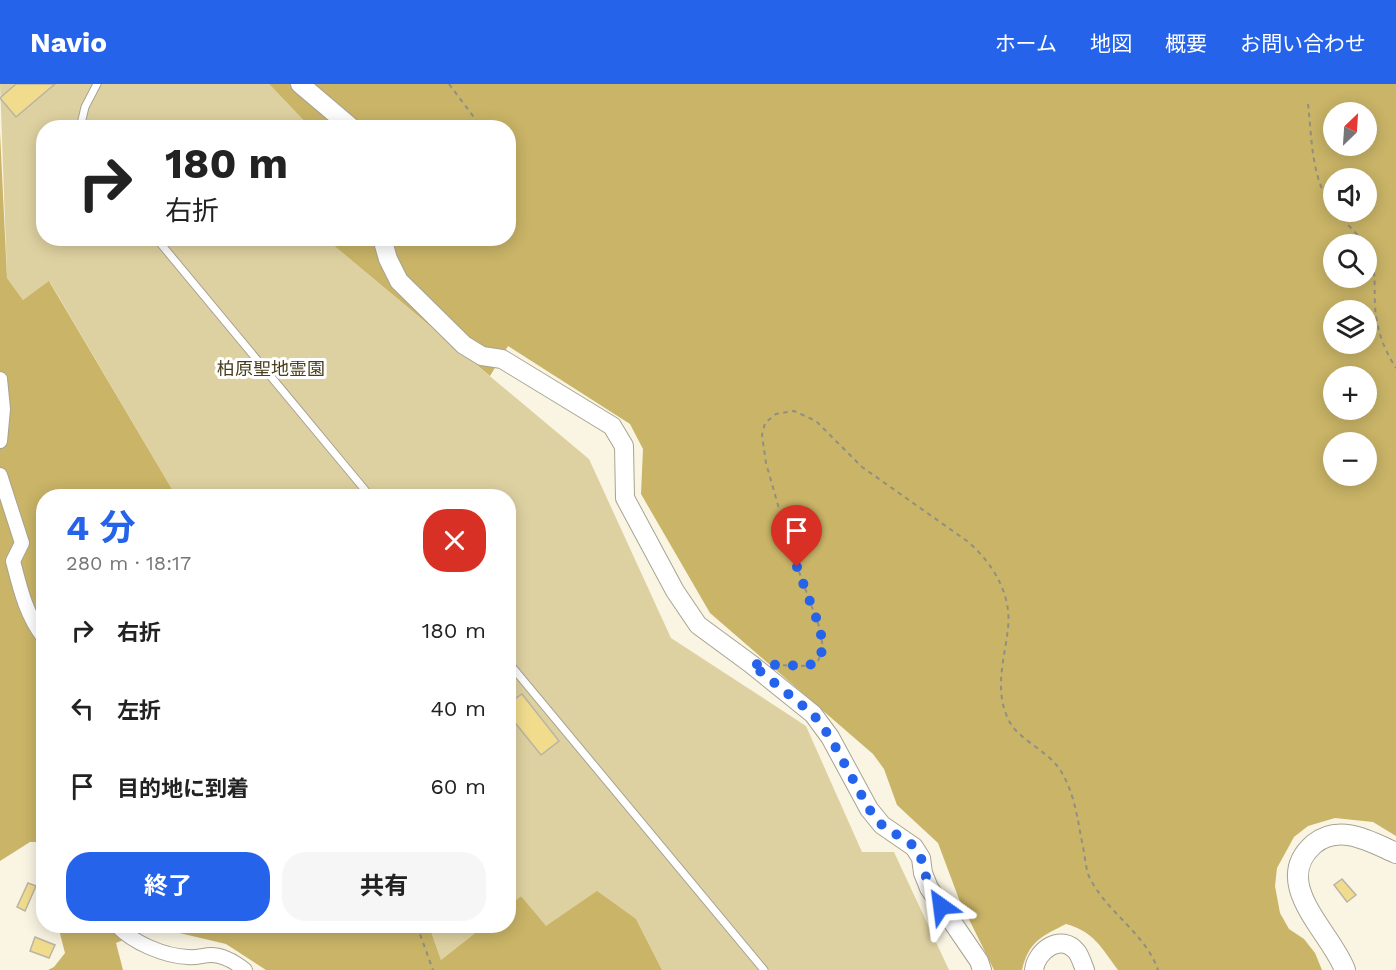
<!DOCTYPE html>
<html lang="ja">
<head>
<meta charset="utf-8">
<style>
  body { margin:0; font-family:"Work Sans","Noto Sans JP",sans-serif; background:#f6f6f6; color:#222; height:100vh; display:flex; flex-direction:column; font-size:22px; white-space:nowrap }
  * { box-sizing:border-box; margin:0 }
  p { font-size:20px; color:#767676 }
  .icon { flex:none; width:33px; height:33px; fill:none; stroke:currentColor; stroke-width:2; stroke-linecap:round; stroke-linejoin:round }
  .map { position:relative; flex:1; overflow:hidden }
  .drawer { position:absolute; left:36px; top:405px; width:480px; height:444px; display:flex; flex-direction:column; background:#fff; border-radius:24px; box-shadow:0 3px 15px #0003 }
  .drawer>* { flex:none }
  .banner { position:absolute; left:36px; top:36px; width:480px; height:126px; border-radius:24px; box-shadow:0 3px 15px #0003; background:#fff; color:#222; overflow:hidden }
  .needle { width:39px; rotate:25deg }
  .controls { position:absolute; left:1323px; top:18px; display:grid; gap:12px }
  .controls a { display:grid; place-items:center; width:54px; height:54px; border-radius:50%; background:#fff; box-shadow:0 3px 15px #0003; font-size:30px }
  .pin { position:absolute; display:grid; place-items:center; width:51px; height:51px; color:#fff; margin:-62px -26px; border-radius:50% 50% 50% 0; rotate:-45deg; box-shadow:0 0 6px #0007 }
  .pin .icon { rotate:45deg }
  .me { position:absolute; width:66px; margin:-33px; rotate:329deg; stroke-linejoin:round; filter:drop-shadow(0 0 4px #0008) }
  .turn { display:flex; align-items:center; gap:21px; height:126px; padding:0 30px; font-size:27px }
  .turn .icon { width:78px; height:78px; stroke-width:2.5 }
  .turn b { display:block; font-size:42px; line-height:51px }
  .round { display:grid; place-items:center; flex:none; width:63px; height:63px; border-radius:24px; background:#f6f6f6 }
  .headline { display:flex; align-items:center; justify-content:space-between; height:102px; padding:0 30px }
  h1 { font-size:36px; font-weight:700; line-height:45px; color:#2563eb }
  .button { display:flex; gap:12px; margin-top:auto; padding:12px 30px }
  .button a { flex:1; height:69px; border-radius:24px; background:#2563eb; color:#fff; font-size:24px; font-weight:700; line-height:69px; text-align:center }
  .button a+a { background:#f6f6f6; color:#222 }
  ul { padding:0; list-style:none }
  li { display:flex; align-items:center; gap:18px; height:78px; padding:0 30px }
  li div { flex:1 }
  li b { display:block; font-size:22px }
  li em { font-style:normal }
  header { display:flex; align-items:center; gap:36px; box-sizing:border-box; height:84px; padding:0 30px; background:#2563eb; color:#fff }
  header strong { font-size:28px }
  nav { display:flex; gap:33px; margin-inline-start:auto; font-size:21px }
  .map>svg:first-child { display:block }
</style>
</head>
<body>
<header>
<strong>Navio</strong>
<nav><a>ホーム</a><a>地図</a><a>概要</a><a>お問い合わせ</a></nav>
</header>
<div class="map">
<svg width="1396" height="886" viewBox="0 0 1396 886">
  <rect width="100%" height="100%" fill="#faf5e3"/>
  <path fill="#ded1a1" d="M0 0H269L310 43 44 44V154L326 155 589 375 671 554 806 642 862 768H894L949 886H662L636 835 545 842 521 812 509 822 508 412H176L50 198 23 216 7 194Z
    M429 842H484L441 876Z"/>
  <path fill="#c9b467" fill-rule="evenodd" d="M269 0H1396V752L1373 738 1335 734 1308 742 1294 753 1277 784 1275 802 1280 829 1289 845 1304 855 1315 869 1322 886H1118C1101 863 1094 848 1066 840 1041 853 1029 857 1022 886H994L959 815 938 759 897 721 884 685 873 670 710 529 641 410 643 365 630 340 508 262 490 292 326 155 508 154V44L310 43ZM1334 28H1366V62H1334ZM1334 94H1366V128H1334ZM1334 160H1366V194H1334ZM1334 226H1366V260H1334ZM1334 292H1366V326H1334ZM1334 358H1366V392H1334Z
    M0 48 7 194 23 216 49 197 176 412H44L43 758H30L0 777Z
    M597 807 636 835 662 886H266L226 860 154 843 116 859 123 886H48L54 883 65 869 58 842H429L441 876 484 842H508L509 822 521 812 546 842Z"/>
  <path fill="#f1dc8e" stroke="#b9b4a3" stroke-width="1.5" d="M16 0H55L16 33 0 14Z
    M522 610 559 657 541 671 508 630V620Z
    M1342 795 1356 811 1347 818 1334 801Z
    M28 799 36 802 25 827 17 823Z
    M35 853 55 861 49 874 30 867Z"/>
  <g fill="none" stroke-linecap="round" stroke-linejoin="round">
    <defs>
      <path id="service" d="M80 44 85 23 97 0
        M156 154 370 412
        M508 578 764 886"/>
      <path id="minor" d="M0 295 3 325 0 357
        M0 391 22 459 13 477C20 504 26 531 44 554
        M117 842C134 859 164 872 188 873 196 874 204 871 211 871 224 871 235 878 245 886"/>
      <path id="tertiary" d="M300 0 352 44
        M382 154 388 175 399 197 464 261 482 272 502 275 612 342 624 362 625 414 675 507 698 541 751 580 813 630 830 653 869 725 882 741 914 763 921 774 923 789 929 804 979 877 982 886
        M1034 886C1036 867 1061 848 1077 868 1080 872 1083 881 1085 886"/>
      <path id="secondary" d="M1345 886C1331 848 1269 799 1314 760 1340 739 1371 758 1396 769"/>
    </defs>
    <use href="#service" stroke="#a7a392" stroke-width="9"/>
    <use href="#minor" stroke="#a7a392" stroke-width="16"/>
    <use href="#tertiary" stroke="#a7a392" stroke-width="20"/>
    <use href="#secondary" stroke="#a7a392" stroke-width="22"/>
    <path stroke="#928e81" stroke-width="2" stroke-dasharray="4.5 4.5" stroke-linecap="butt" d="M449 0 482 44
      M1308 20C1312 54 1311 98 1334 125
      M1336 128 1366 160
      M1366 162C1377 185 1374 199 1375 222 1376 244 1384 266 1396 284
      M774 581 806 582 818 577 823 564 820 545 790 463 766 379 762 351 765 339 776 330 794 327 816 337 862 383 967 457C992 478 1012 510 1008 544 1005 573 995 601 1006 630 1015 657 1048 664 1062 689 1076 713 1078 740 1084 768 1085 775 1086 783 1088 790 1104 827 1145 848 1158 886
      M417 842 433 886"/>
    <use href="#service" stroke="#fff" stroke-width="7"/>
    <use href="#minor" stroke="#fff" stroke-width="14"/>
    <use href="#tertiary" stroke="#fff" stroke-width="18"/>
    <use href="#secondary" stroke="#fff" stroke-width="20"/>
  </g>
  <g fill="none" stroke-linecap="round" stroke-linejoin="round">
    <path stroke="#2563eb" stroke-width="10" stroke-dasharray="0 18" d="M797 483 820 544 823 564 818 578 806 582 751 580 813 630 830 653 869 725 882 741 914 762 921 774 929 804 941 822"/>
  </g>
  <g text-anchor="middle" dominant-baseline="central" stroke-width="6" stroke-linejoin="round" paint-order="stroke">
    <g font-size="18" fill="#483e1d" stroke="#fff">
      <text x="271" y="284">柏原聖地霊園</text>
    </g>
  </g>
</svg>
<div class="controls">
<a><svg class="needle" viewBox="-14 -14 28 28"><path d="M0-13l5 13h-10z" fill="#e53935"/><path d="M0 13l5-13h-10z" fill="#767676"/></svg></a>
<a><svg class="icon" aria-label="sound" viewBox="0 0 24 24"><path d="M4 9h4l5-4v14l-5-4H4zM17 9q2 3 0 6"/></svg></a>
<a><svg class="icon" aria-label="search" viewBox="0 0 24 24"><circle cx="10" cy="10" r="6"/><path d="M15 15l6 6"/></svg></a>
<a><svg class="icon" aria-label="layers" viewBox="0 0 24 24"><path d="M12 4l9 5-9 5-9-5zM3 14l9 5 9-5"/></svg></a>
<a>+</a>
<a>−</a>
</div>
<div class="pin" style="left:797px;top:483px;background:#d93025"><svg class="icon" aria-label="arrive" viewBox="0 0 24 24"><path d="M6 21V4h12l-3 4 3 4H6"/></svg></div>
<svg class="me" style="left:941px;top:822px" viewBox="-20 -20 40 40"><path d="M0-17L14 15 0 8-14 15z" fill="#2563eb" stroke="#fff" stroke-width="4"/></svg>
<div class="banner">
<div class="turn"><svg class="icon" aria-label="right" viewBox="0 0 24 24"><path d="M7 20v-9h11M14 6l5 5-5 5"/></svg><div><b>180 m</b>右折</div></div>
</div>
<section class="drawer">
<div class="headline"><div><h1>4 分</h1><p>280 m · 18:17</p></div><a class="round" style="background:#d93025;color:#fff"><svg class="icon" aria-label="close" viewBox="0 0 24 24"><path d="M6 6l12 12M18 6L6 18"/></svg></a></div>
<ul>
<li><svg class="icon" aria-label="right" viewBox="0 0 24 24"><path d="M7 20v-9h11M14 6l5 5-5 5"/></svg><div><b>右折</b></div><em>180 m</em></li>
<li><svg class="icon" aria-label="left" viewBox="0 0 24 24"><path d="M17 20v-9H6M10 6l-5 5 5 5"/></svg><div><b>左折</b></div><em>40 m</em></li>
<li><svg class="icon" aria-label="arrive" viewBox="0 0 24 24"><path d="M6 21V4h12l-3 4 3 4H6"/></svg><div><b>目的地に到着</b></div><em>60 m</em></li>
</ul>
<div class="button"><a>終了</a><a>共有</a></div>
</section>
</div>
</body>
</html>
